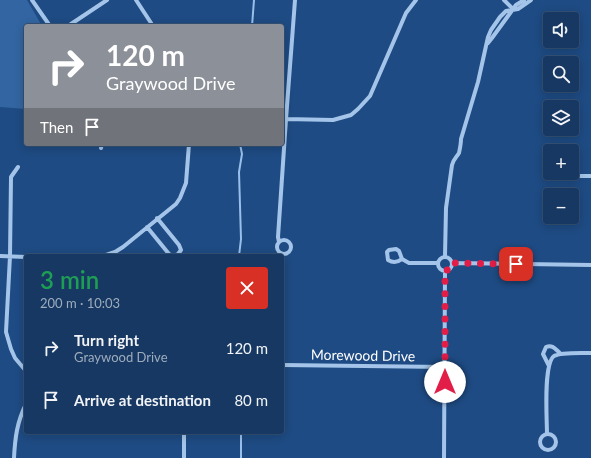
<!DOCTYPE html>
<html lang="en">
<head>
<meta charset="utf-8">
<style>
  body { margin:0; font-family:Lato,sans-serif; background:#23436b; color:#f1f3f6; height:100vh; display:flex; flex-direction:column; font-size:15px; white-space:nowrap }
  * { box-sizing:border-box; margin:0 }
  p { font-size:13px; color:#9eacbe }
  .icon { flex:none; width:22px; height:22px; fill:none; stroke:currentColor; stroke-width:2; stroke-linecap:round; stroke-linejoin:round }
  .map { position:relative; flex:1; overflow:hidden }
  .drawer { position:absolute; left:24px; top:254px; width:260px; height:180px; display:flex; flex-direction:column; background:#163862; border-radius:4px; box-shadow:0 2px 10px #0003,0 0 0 1px #355277 }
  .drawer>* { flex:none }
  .top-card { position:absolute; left:24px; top:24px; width:260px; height:122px; border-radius:4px; box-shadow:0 2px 10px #0003,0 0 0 1px #355277; background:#8c9099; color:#fff; overflow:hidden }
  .buttons { position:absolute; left:543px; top:12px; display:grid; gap:8px }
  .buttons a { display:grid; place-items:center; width:36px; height:36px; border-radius:4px; background:#163862; box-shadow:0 2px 10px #0003,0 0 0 1px #355277; font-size:20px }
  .pin { position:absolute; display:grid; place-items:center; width:34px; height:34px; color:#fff; margin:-17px; border-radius:8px; box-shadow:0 2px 6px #0006 }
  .me { position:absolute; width:44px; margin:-22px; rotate:0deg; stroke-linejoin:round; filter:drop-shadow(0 0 3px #0008) }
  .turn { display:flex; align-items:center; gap:14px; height:84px; padding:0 16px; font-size:18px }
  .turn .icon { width:52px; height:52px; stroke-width:2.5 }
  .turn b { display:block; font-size:28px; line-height:34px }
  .then { display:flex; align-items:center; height:38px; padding:0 16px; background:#0003; gap:8px; font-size:15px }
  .round { display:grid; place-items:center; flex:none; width:42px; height:42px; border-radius:4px; background:#23436b }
  .headline { display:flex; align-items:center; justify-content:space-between; height:68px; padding:0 16px }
  h1 { font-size:24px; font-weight:600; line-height:30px; color:#1e9e55 }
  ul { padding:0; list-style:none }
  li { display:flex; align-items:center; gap:12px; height:52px; padding:0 16px }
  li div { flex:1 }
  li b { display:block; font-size:15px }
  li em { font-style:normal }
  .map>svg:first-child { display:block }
</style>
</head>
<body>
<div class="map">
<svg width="591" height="458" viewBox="0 0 591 458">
  <rect width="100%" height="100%" fill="#1e4b83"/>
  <path fill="#3265a1" d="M0 0H27L42 26H26V47L24 48 26 52V109L0 107Z"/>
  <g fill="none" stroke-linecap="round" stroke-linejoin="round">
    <path stroke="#98c0eb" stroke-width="2" d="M252 26 254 0
      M239 256 241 239 239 172 242 154 240 144
      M241 432V458"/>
    <path stroke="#a4c5e9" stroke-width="4" d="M32 0 50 26
      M136 0 153 26
      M504 0 513 9
      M68 26 107 0
      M488 43 492 38 516 5 524 0
      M286 119 333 120 351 115 358 109 370 96 406 13 416 0
      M101 148 102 144
      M550 162 545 166 546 173 552 177 558 173
      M18 167 11 177 10 256 6 332 11 349 15 358 26 371
      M562 173 567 176H591
      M147 227 169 254 173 256 178 254 181 250 179 245 157 218
      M277 247a7 7 0 1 1 14 0a7 7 0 1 1-14 0Z
      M279 242 278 237 286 119 295 0
      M0 256 26 257
      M103 256 115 252 123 247 176 204 180 198 186 183 189 144
      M445 256 446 208 452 165C454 158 456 158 459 153 460 148 461 144 461 139L478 82 488 37 491 30 500 17 506 11 518 9 531 0
      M438 264a7 7 0 1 1 14 0a7 7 0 1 1-14 0Z
      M402 259 399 251 396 249 389 250 387 252 388 260C393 263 397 263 402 259L409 263H438
      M452 263 591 265
      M282 365 445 367
      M549 366 543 354 546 347C553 344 556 350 561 354
      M184 432V458
      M547 434C547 420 543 364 554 356 561 352 582 353 591 353
      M540 442a8 8 0 1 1 16 0a8 8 0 1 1-16 0Z
      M14 458C15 438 17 422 26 404
      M444 458 445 271"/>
  </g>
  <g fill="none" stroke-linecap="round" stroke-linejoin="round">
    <path stroke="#e11d48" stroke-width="7" stroke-dasharray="0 12.6" d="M445 382V271L450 269 452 263 516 264"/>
  </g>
  <g text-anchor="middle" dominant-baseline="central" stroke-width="4" stroke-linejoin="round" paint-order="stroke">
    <g font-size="14" fill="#fff" stroke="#1e4b83">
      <text transform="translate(363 355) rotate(1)">Morewood Drive</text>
    </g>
  </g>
</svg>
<div class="buttons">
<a><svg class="icon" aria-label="sound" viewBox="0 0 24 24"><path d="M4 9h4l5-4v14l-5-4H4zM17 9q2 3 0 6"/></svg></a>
<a><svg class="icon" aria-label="search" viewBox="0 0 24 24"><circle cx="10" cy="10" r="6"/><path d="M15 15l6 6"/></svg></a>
<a><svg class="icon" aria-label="layers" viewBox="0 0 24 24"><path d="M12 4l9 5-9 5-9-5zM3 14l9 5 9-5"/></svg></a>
<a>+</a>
<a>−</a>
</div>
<div class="pin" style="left:516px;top:264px;background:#d93025"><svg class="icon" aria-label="arrive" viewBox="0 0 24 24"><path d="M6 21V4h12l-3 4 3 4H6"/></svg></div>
<svg class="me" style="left:445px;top:382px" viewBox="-20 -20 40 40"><circle r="19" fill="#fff"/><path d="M0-13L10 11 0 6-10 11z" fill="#e11d48"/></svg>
<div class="top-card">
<div class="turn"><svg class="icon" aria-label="right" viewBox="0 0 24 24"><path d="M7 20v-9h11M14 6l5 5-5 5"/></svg><div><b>120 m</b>Graywood Drive</div></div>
<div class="then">Then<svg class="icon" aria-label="arrive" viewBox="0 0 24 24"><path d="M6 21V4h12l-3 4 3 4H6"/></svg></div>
</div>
<section class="drawer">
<div class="headline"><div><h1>3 min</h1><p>200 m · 10:03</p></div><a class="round" style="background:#d93025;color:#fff"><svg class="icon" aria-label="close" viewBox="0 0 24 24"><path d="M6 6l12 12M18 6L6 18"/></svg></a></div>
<ul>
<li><svg class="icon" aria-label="right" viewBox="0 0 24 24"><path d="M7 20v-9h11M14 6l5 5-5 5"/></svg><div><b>Turn right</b><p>Graywood Drive</p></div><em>120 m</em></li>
<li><svg class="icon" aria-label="arrive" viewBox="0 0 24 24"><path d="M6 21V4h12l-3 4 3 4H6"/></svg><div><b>Arrive at destination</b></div><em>80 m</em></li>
</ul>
</section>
</div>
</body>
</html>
